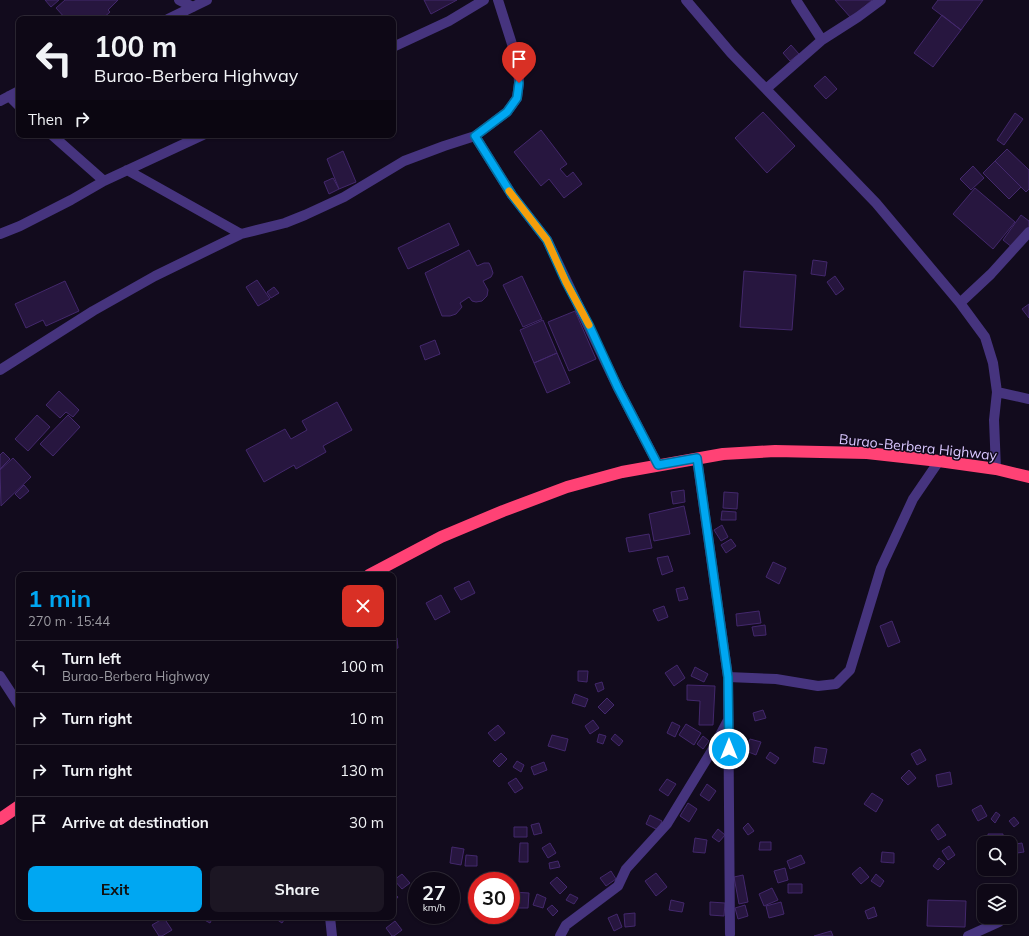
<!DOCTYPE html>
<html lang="en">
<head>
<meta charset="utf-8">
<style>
  body { margin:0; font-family:Mulish,sans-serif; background:#1c1623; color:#f1f3f6; height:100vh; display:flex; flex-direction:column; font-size:15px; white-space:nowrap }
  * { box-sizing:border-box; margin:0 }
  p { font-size:13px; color:#9b9aa1 }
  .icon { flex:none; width:22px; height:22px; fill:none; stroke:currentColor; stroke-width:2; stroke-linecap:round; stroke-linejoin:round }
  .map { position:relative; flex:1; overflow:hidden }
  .drawer { position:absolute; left:16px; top:572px; width:380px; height:348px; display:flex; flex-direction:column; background:#0e0816; border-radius:8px; box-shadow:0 1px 3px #0004,0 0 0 1px #2e2935 }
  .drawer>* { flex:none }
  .top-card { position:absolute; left:16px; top:16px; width:380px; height:122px; border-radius:8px; box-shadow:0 1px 3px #0004,0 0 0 1px #2e2935; background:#0e0816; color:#f1f3f6; overflow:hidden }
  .tools { position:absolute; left:977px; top:836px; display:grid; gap:8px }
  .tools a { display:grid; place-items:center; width:40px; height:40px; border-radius:8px; background:#0e0816; box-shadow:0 1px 3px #0004,0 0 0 1px #2e2935; font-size:20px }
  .speed { position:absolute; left:408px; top:872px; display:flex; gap:8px; font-size:20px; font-weight:700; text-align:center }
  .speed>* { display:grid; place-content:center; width:52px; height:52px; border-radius:50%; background:#0e0816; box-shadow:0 1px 3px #0004,0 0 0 1px #2e2935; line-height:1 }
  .speed small { font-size:10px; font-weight:400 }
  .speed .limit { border:6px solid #d22; background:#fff; color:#111 }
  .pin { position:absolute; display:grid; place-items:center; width:34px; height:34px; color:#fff; margin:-41px -17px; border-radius:50% 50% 50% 0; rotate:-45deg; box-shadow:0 0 4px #0007 }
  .pin .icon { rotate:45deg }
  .me { position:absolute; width:44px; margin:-22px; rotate:0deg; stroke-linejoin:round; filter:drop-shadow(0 0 3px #0008) }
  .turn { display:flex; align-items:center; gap:14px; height:84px; padding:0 12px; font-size:18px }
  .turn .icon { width:52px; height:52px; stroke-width:2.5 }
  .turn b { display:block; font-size:28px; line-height:34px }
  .then { display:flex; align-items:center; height:38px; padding:0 12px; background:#0003; gap:8px; font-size:15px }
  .round { display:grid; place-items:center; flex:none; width:42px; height:42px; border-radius:8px; background:#1c1623 }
  .headline { display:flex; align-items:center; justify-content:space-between; height:68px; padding:0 12px }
  h1 { font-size:24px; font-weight:700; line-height:30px; color:#00a7f2 }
  .button { display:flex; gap:8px; margin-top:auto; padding:8px 12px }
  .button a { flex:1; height:46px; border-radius:8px; background:#00a7f2; color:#111; font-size:16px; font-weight:700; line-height:46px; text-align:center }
  .button a+a { background:#1c1623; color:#f1f3f6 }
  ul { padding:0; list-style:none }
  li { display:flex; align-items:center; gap:12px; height:52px; padding:0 12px; border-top:1px solid #2e2935 }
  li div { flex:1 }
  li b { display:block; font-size:15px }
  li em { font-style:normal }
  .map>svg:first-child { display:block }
</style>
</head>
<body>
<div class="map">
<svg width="1029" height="936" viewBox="0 0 1029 936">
  <rect width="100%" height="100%" fill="#120b1d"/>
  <path fill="#27163f" stroke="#43286c" d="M45 0H59L51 7Z
    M65 0H118L108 10 110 12 102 19H66L56 8Z
    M424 0H457L431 14Z
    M835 0H872L851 18Z
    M938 0H983L961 30 932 8Z
    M942 15 961 30 933 67 914 53Z
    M791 45 799 54 790 61 783 53Z
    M825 76 837 89 826 99 814 86Z
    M763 112 795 146 767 173 735 138Z
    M1015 113 1023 119 1004 145 997 140Z
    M541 130 567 164 560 169 567 177 573 172 582 184 564 198 549 179 541 186 514 152Z
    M1007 149 1029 170V189L1026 192 995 161Z
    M343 151 356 182 339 189 327 159Z
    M995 161 1021 187 1009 199 983 173Z
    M973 166 984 178 971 190 960 179Z
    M333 178 339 189 329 194 324 182Z
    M975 188 1015 222 993 249 953 214Z
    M1021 215 1029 221V227L1013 248 1003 240Z
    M449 223 459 245 408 269 398 248Z
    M469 250 477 266 484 263H489L491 267 493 273 491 277 483 281 488 290 487 296 482 301 476 302 472 301 469 297 460 303 462 307 456 314 450 316H442L425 273Z
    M813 260 827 262 825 276 811 274Z
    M744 271 796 275 792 330 740 327Z
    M522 276 542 319 523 327 503 285Z
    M835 276 844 289 836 295 827 282Z
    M257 280 270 299 258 306 246 287Z
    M65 281 79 311 46 326 43 320 26 328 15 304Z
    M274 287 279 293 271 298 267 292Z
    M1029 304V318L1022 309Z
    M575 311 596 359 569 371 548 322Z
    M543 320 557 353 534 363 520 330Z
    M435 340 440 354 425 360 420 346Z
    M557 353 570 383 547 393 534 363Z
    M59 391 79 410 73 417 66 412 60 418 46 405Z
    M337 402 352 430 323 446 326 452 296 469 294 465 264 482 246 450 285 429 291 439 307 430 302 421Z
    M37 415 50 427 28 451 15 439Z
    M68 415 80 427 53 456 40 444Z
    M3 452 10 459 0 469V455Z
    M13 458 31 477 1 506 0 470Z
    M24 485 29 491 20 499 15 494Z
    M684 490 685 502 673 504 671 492Z
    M724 492 738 493 737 509 723 508Z
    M684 506 690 534 654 541 649 514Z
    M722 511 736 512V520H721Z
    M722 525 728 537 721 541 714 530Z
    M649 534 652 548 629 552 626 538Z
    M731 539 736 546 726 553 721 545Z
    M668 556 673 571 662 575 657 558Z
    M773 562 786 568 779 584 766 577Z
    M469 581 475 593 461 600 454 588Z
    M684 587 688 599 679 601 676 589Z
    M441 595 450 612 435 620 426 603Z
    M664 606 668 617 658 621 653 610Z
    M759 611 761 623 737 626 736 614Z
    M892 621 900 642 888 647 880 626Z
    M765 625 766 635 754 636 752 627Z
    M393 638H397L398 648 393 649Z
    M677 665 685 678 674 686 665 673Z
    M695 667 708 674 704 682 691 676Z
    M578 671H588L587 682 578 681Z
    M602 682 604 689 598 692 595 684Z
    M687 685 715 686 713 725H699L700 701 687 700Z
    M575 694 588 699 585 707 572 703Z
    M607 698 614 705 605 714 598 707Z
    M763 710 766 718 755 721 753 713Z
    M593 720 599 728 590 734 585 726Z
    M672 722 680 726 675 737 667 733Z
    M686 724 701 733 694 745 679 735Z
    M498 725 505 733 495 741 488 733Z
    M599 734 606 736 603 744 597 742Z
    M615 734 623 741 619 746 611 739Z
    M552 735 568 739 565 751 548 746Z
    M703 736 709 741 703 749 697 744Z
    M750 739 761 742 756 755 746 751Z
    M815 747 827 749 824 764 813 762Z
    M920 749 926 760 917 765 911 754Z
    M770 752 779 758 775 764 766 758Z
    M501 753 507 759 499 767 493 761Z
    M517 761 524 765 521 772 513 767Z
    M544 762 547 770 534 775 531 767Z
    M909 770 916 778 908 785 901 778Z
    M950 772 952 784 938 787 936 775Z
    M516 778 523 788 515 793 508 783Z
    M667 779 676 784 668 796 659 790Z
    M707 784 716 791 709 801 700 795Z
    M872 793 883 800 876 812 864 804Z
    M688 803 697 809 689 822 680 816Z
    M981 805 987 816 978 821 972 810Z
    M996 812 1000 815 995 823 991 819Z
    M650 815 662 821 658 830 646 824Z
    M1014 817 1019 823 1014 827 1009 821Z
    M539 823 542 833 534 835 531 825Z
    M748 823 754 831 748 835 743 828Z
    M938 824 946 835 938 840 931 830Z
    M514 827H527V837H514Z
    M718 829 725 835 719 842 712 837Z
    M988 834H1003V843H988Z
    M695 838 707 840 705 853 693 852Z
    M760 842H771V850H759Z
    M520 843H528V862H519Z
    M550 843 556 853 548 858 542 848Z
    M1022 843 1024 852 1010 854V845Z
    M949 846 955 855 948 860 942 851Z
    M452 847 464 849 461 865 450 863Z
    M882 852 894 853V863L881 862Z
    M466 855 477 856V866H465Z
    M801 855 805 863 790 869 787 861Z
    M939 858 945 863 938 870 933 866Z
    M558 861 560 867 550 869 549 863Z
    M860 867 869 877 861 884 852 874Z
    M785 868 788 880 778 883 774 871Z
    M611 871 616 879 606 886 600 878Z
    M656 873 667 887 656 896 645 881Z
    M402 874 410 883 402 889 394 880Z
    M876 874 884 881 880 887 871 881Z
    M743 875 748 902 739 904 734 877Z
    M557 877 567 887 560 894 550 883Z
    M788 884H802V893H788Z
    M772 888 778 900 764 906 759 894Z
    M511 892 529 893 528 908H511Z
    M393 893 398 897 393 903Z
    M537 894 546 898 543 908 533 905Z
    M570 894 578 898 574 904 566 900Z
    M671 900 684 903 682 912 669 910Z
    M928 900 966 901 965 927 927 926Z
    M710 902 725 903 724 916 710 915Z
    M781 902 784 914 769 918 766 906Z
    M552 905 558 911 553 916 547 909Z
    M745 905 748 916 738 919 735 908Z
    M874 907 877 916 868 919 865 911Z
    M635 913V926L625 927 624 914Z
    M617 914 622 927 614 931 608 918Z
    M199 917H213L210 923Z
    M273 917H286L282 923Z
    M164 918 172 930 162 936H159L152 925Z
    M395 921 402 930 394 936H392L386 928Z
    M831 931 833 936H814Z"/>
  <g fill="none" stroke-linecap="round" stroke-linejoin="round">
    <path stroke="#46347e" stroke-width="10" d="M179 0 193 7
      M686 0 731 53 876 203 960 303 985 337 993 363 997 392 994 420 996 469
      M796 0 822 40
      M168 19 207 0
      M393 47 449 21 484 0
      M766 89 822 40 858 17 881 0
      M9 96 19 106
      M0 101 19 91
      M52 135 104 181
      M475 136 512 195 547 240 618 388 658 465
      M127 170 241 234
      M0 234 20 226 71 200 104 181 203 135
      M960 303 991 274 1029 232
      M0 370 93 311 155 276 241 234 285 223 305 215 344 197 404 161 444 146 475 136 507 112 517 98 519 83 518 63 498 0
      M997 392 1029 399
      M697 459 728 677 730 934
      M0 676 19 705
      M728 677 776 679 818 686 836 684 850 670 881 568 913 499 939 461
      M330 917 332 936
      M560 936 566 925 618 886 626 869 667 824 711 752 728 720
      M968 936 999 922"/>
    <path stroke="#ff4275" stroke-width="12" d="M369 575 441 537 503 511 567 487 622 472 723 454 775 451 867 453 939 461 996 469 1029 477
      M0 819 19 806"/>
  </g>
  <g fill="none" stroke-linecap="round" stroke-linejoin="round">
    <defs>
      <path id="route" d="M519 83 517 98 507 112 475 136 512 195 547 240 566 282 589 325 618 388 658 465 697 458 728 677 729 749"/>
    </defs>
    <use href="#route" stroke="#006d9d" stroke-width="10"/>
    <use href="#route" stroke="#00a7f2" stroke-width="7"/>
    <path stroke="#f59e0b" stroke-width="7" d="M509 191 547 240 566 282 589 325"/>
  </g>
  <g text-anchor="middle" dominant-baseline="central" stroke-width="3" stroke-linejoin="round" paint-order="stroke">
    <g font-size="14" fill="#d9c7ff" stroke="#120b1d">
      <text transform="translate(918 447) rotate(6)">Burao-Berbera Highway</text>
    </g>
  </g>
</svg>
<div class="tools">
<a><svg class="icon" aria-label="search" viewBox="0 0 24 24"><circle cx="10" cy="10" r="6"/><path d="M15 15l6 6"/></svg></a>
<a><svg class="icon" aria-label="layers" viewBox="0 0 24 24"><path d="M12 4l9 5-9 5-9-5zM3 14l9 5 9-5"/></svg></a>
</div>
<div class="speed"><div>27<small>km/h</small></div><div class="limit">30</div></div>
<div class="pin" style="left:519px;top:83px;background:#d93025"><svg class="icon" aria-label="arrive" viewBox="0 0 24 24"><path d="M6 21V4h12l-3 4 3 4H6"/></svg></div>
<svg class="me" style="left:729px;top:749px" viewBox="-20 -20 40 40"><circle r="17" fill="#00a7f2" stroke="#fff" stroke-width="3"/><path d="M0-11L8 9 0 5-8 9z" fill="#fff"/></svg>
<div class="top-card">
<div class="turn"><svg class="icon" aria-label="left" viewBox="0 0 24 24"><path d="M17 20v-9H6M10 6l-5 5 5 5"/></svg><div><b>100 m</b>Burao-Berbera Highway</div></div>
<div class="then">Then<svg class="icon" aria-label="right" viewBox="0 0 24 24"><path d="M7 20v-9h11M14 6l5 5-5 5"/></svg></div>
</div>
<section class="drawer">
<div class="headline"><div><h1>1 min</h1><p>270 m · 15:44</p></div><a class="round" style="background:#d93025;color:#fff"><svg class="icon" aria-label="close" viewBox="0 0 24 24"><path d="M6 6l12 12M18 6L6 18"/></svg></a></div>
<ul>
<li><svg class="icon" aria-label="left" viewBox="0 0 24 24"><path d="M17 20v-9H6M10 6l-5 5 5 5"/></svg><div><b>Turn left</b><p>Burao-Berbera Highway</p></div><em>100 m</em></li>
<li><svg class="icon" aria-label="right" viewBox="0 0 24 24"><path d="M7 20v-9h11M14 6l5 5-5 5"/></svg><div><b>Turn right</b></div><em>10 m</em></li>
<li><svg class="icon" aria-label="right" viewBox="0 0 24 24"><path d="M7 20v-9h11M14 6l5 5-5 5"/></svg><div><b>Turn right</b></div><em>130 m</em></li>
<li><svg class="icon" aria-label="arrive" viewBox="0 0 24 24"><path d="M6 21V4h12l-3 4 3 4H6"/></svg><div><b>Arrive at destination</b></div><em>30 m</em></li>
</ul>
<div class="button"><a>Exit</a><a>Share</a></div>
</section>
</div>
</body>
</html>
